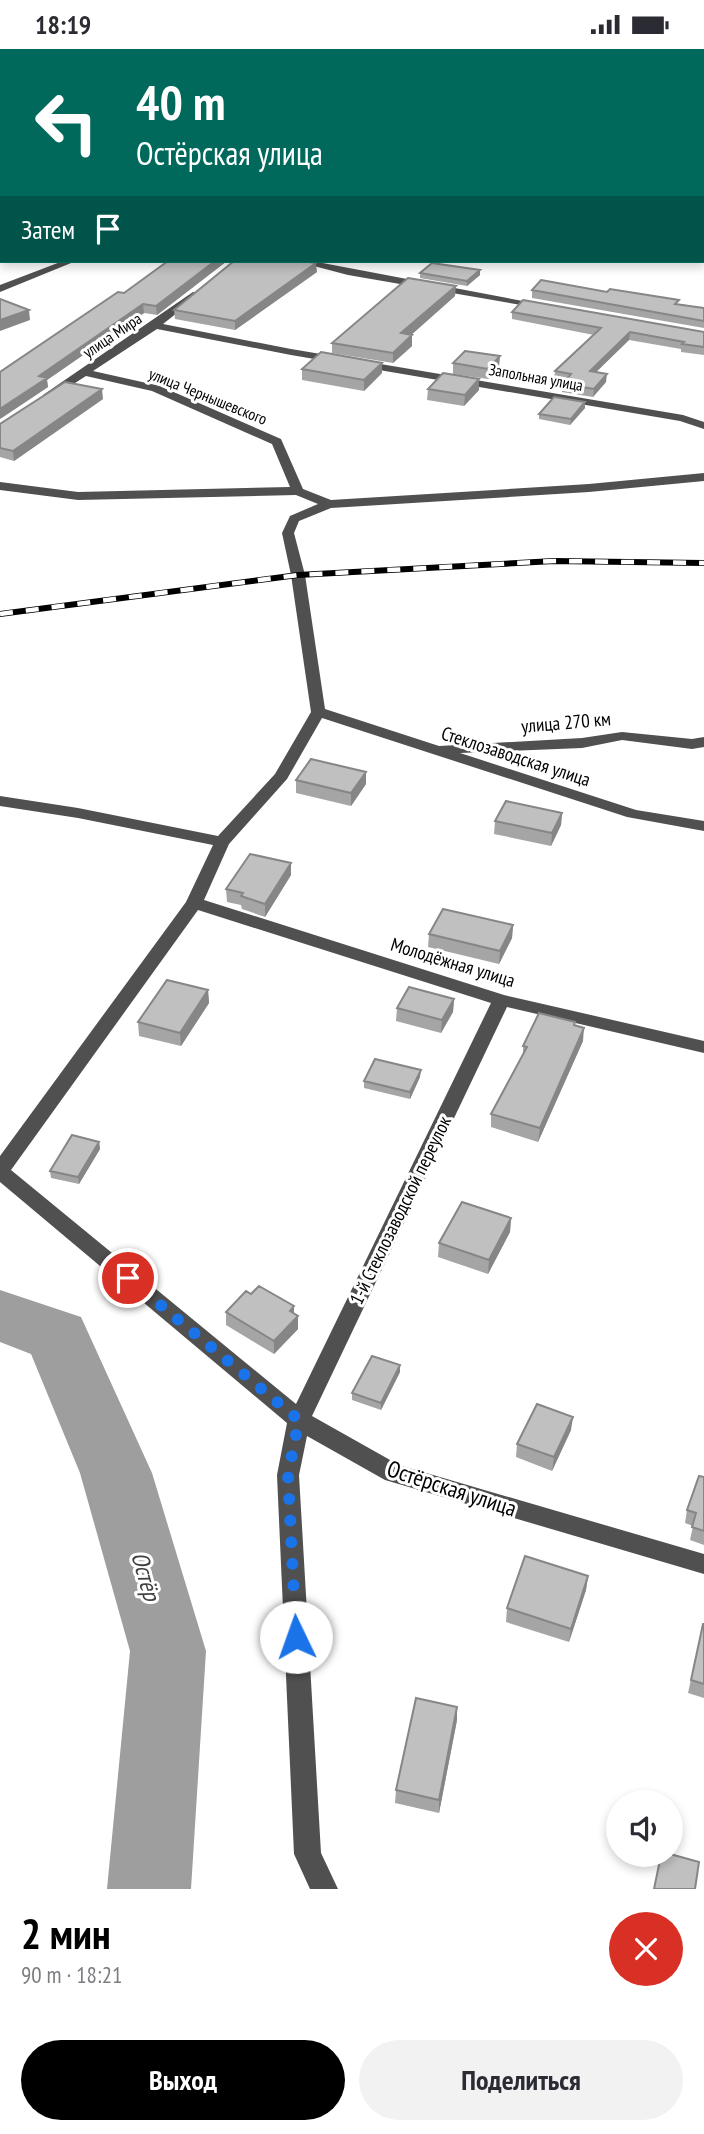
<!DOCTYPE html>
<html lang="ru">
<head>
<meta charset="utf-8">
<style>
  body { margin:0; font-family:"PT Sans Narrow",sans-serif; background:#f2f2f3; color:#2b2b33; height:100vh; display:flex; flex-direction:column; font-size:26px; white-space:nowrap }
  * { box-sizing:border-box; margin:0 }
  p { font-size:23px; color:#7c7c81 }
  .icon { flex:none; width:38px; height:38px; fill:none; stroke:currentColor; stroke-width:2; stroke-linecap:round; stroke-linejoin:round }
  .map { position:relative; height:1840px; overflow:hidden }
  .panel { display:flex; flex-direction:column; background:#fff; flex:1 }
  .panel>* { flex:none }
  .banner { position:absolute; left:0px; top:0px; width:705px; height:214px; box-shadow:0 4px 10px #0003; background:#00695c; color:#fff; overflow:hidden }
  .controls { position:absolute; left:606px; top:1741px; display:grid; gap:14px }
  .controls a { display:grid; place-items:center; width:77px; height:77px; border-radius:50%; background:#fff; box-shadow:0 4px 10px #0003; font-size:35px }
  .pin { position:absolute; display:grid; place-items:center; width:60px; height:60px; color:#fff; margin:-30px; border:4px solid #fff; border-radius:50%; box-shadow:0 2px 7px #0007 }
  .me { position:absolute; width:77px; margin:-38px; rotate:357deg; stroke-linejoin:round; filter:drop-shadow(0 0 5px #0008) }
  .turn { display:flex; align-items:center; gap:24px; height:147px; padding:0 21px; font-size:32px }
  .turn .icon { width:91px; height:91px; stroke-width:2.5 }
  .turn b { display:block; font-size:49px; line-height:60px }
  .then { display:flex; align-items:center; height:66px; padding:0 21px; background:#0003; gap:14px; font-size:26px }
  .round { display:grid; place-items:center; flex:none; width:74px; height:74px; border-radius:37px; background:#f2f2f3 }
  .overview { display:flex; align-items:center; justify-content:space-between; height:119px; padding:0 21px }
  h1 { font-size:42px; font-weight:700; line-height:52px; color:#000 }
  .button { display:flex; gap:14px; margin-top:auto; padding:14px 21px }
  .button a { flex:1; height:80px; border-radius:42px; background:#000; color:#fff; font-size:28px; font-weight:700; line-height:80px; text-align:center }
  .button a+a { background:#f2f2f3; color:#2b2b33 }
  .status { display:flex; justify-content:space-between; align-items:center; height:49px; padding:0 35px; background:#fff; direction:ltr }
  .status svg { height:19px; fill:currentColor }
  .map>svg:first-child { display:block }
</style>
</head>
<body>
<div class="status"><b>18:19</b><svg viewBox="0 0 49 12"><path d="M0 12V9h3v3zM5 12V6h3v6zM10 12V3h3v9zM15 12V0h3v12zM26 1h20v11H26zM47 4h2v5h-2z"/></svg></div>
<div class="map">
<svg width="704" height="1840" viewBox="0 0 704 1840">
  <rect width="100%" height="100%" fill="#fff"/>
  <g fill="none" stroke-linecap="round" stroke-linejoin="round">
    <path fill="#9e9e9e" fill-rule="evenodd" d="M0 1241 81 1268 152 1424 206 1602 191 1840H107L130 1602 80 1424 31 1305 0 1293Z"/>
    <path fill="#505050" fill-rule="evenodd" d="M93 0H102L91 2Z
      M549 0H559L561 2H551Z
      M0 22H2L0 27Z
      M0 72H2V78H0Z
      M63 212H76L0 243V236Z
      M295 212H312L549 257 544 260 348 226Z
      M193 243 197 244V248L163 275 291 300 683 366 704 373V380L680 372 291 306 157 280 93 322 160 337 281 390 303 440 331 451 589 435 704 424V432L589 443 331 459 299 472 294 484 305 526 325 660 439 697 582 689 622 683 692 690 704 688V698L692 700 622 691 582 699 460 704 636 761 704 772V782L627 768 322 669 287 730 229 795 204 851 504 946 704 992V1004L507 958 312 1367 399 1416 704 1505V1525L385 1431 307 1387 299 1426 321 1804 338 1840H310L294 1805 277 1426 287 1374 0 1133V1107L186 853 213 796 78 769 0 757V747L78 759 218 787 275 725 311 663 291 526 282 484 290 467 318 455 296 446 78 451 0 441V433L78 443 290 438 272 395 152 342 86 327 53 348 43 346ZM198 861 491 954 296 1355 11 1121Z"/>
    <path fill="#000" fill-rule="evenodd" d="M0 57H2V61H0Z"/>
    <defs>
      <path id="rail" d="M0 565 298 526 554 512 704 514"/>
    </defs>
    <use href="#rail" stroke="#000" stroke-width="6"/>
    <use href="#rail" stroke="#fff" stroke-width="4.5" stroke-dasharray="13" stroke-linecap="butt"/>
  </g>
  <path fill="#a5a5a5" d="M43 0H77L72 2H51Z
    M168 212H227L157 266 144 264 47 331 48 338 0 370 124 244Z
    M480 221V226L467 237 420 229V224Z
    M317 223 235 281 175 270 174 261Z
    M532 241 607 243 704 259V279L532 249Z
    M455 247 411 286H412V297L393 314 332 304V294Z
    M512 263 704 283V306L681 303V300L629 291 596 323 606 333 593 348 562 343 563 335 565 332 554 330 555 322 594 286 512 270Z
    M382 314V324L364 342 302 331V320Z
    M453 314 499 318 488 330 453 325Z
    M428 340 479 341 464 357 427 351Z
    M103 350 14 412 0 408V375Z
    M585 359 570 376 539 370V365Z
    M296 731 366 735 351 757 296 744Z
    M562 764 561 776 551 797 494 785 495 772Z
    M291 826 265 868 242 860 241 856 227 853 226 840Z
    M513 876 512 889 499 915 428 898 429 885Z
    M208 941 209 954 181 997 139 987 138 973Z
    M454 950 453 963 441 984 396 972 397 959Z
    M575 973V977L583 992 538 1093 491 1078V1065L523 1006V997Z
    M420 1028 410 1050 364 1039V1032Z
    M99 1093 100 1100 79 1135 51 1129 50 1122Z
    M511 1169 510 1183 488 1225 438 1208 439 1194Z
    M251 1245 294 1257V1264L298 1267V1280L274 1305 226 1276V1263Z
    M400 1323 381 1361 352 1351V1344Z
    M571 1381 552 1422 516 1408 517 1395Z
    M704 1428V1496L690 1491 693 1477 685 1474 687 1461Z
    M588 1527 586 1541 569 1593 506 1573 507 1559Z
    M703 1575H704V1649L688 1644Z
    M457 1671 439 1764 395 1754 396 1741Z"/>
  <path fill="#868686" d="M63 0H77L72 2H63Z
    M215 212H227L157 266 156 257Z
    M316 214 317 223 235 281V272Z
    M480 221V226L467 237V232Z
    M456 237 455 247 401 295V284Z
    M143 255 144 264 47 331 48 338 0 370V360L39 327Z
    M29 261 30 271 0 282V271Z
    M630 283 629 291 589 330 590 322Z
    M412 286V297L393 314V304Z
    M500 307 499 318 488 330V320Z
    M382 314V324L364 342V331Z
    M607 325 606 333 593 348 594 340Z
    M479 330V341L464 357 465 346Z
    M102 340 103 350 14 412 13 402Z
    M585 353V359L570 376 571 370Z
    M366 723V735L351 757V744Z
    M562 764 561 776 551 797 552 784Z
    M291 814V826L265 868V855Z
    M513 876 512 889 499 915 500 902Z
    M208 941 209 954 181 997 180 984Z
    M454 950 453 963 441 984 442 971Z
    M584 979 583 992 538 1093 540 1079Z
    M421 1021 420 1028 410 1050V1043Z
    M99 1093 100 1100 79 1135 78 1128Z
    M511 1169 510 1183 488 1225 489 1211Z
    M294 1257V1270L298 1267V1280L274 1305V1292L290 1262Z
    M400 1316V1323L381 1361V1354Z
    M573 1368 571 1381 552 1422 554 1408Z
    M588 1527 586 1541 569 1593 571 1580Z
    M457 1658V1671L439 1764V1751Z"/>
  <path fill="#c0c0c0" stroke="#868686" stroke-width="2" d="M112 0H433L437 2H112Z
    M168 212H215L156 257 143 255 39 327 47 329 0 360V323L118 243 124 244Z
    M234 212H302L316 214 235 272 174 261Z
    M432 214 480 221 467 232 420 224Z
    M408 229 456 237 401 284 412 286 393 304 332 294Z
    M541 231 607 243 610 240 679 251 675 255 704 259V272L532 241Z
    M0 250 29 261 0 271Z
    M523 251 704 283V298L682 295 684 293 630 283 590 322 607 325 594 340 563 335 571 325 555 322 601 279 512 263Z
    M465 302 500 307 488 320 453 314Z
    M321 303 382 314 364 331 302 320Z
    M443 324 479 330 465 346 428 340Z
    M65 333 102 340 13 402 0 399V375Z
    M554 348 585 353 571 370 539 365Z
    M311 710 366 723 351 744 296 731Z
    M506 752 562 764 552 784 495 772Z
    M250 805 291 814 265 855 241 847 243 844 226 840Z
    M443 860 513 876 500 902 429 885Z
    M167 931 208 941 180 984 138 973Z
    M409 938 454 950 442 971 397 959Z
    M539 964 575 973 574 976 584 979 540 1079 491 1065 527 998 523 997Z
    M375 1010 421 1021 410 1043 364 1032Z
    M72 1086 99 1093 78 1128 50 1122Z
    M462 1153 511 1169 489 1211 439 1194Z
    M259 1237 294 1257 290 1262 298 1267 274 1292 226 1263 246 1242 251 1245Z
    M372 1307 400 1316 381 1354 352 1344Z
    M537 1355 573 1368 554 1408 517 1395Z
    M699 1427 704 1428V1482L692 1478 696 1464 687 1461Z
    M525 1507 588 1527 571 1580 507 1559Z
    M703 1575H704V1635L691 1631Z
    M416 1649 457 1658 439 1751 396 1741Z
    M670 1805 699 1813 695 1840H654L661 1806H670Z"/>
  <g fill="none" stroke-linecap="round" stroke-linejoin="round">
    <path stroke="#1a73e8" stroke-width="12" stroke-dasharray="0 21.6" d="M128 1229 299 1371 288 1426 296 1588"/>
  </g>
  <g text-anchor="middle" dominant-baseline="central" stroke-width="6" stroke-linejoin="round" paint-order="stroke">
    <g font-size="16" fill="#000" stroke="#fff">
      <text transform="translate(112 286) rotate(-34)">улица Мира</text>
      <text transform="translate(536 328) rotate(10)">Запольная улица</text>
      <text transform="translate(208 347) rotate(22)">улица Чернышевского</text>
    </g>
    <g font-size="19" fill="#000" stroke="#fff">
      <text transform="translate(566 673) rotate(-5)">улица 270 км</text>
      <text transform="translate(516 707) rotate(18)">Стеклозаводская улица</text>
      <text transform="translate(453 913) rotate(17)">Молодёжная улица</text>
      <text transform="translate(400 1161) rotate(-64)">1-й Стеклозаводской переулок</text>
    </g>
    <g font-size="23" fill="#000" stroke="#fff">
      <text transform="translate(452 1439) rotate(18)">Остёрская улица</text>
    </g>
    <g font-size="24" font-style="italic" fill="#3f3f3f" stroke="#fff">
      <text transform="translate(146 1527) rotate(74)">Остёр</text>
    </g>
  </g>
</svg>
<div class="controls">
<a><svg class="icon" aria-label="sound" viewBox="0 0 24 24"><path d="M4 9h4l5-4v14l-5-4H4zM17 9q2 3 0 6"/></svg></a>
</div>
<div class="pin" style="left:128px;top:1229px;background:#d93025"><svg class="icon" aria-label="arrive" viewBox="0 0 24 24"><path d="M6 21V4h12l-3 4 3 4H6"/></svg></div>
<svg class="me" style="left:296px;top:1588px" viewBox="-20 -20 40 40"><circle r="19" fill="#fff"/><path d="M0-13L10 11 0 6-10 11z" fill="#1a73e8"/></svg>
<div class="banner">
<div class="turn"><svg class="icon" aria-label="left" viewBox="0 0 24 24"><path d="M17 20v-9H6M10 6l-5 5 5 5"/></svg><div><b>40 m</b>Остёрская улица</div></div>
<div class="then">Затем<svg class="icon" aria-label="arrive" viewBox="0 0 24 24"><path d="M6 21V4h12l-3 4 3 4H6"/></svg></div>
</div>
</div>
<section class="panel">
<div class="overview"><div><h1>2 мин</h1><p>90 m · 18:21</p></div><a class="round" style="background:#d93025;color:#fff"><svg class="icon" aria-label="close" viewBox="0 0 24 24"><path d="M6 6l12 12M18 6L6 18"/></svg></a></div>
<div class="button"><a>Выход</a><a>Поделиться</a></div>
</section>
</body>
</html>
